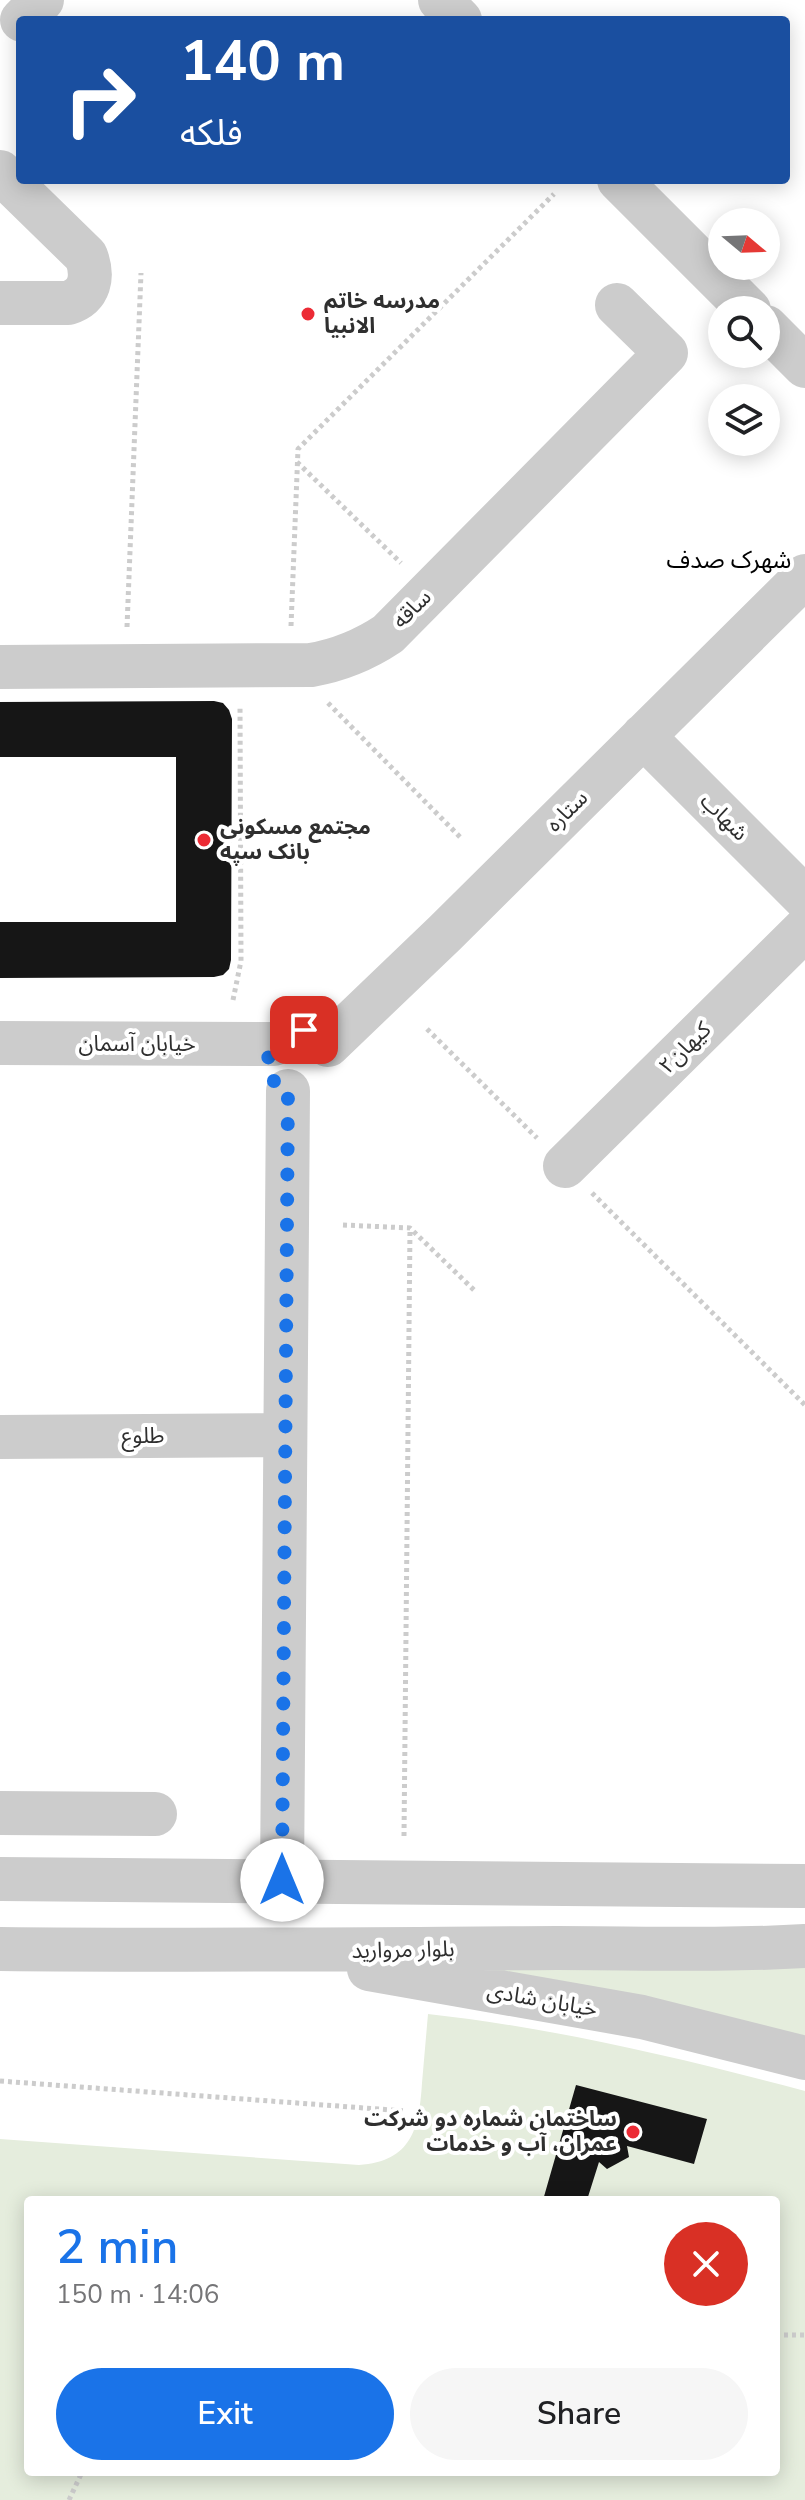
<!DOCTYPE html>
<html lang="en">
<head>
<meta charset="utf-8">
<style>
  body { margin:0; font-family:"Nunito Sans","Noto Sans Arabic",sans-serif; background:#f6f6f6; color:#202124; height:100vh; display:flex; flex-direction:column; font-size:30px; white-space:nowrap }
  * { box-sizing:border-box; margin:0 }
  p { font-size:26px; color:#757577 }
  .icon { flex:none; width:44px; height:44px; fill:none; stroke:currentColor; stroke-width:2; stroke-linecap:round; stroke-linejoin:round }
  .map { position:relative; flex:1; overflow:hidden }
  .sheet { position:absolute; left:24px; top:2196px; width:756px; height:280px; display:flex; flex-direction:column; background:#fff; border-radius:8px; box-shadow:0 4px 20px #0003 }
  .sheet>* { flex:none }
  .hud { position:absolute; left:16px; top:16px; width:774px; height:168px; border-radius:8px; box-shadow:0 4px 20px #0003; background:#1a4fa0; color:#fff; overflow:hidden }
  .needle { width:52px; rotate:109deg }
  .buttons { position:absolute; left:708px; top:208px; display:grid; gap:16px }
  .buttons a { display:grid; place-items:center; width:72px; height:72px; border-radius:50%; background:#fff; box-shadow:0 4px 20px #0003; font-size:40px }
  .pin { position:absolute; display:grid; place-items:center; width:68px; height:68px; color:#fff; margin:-34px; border-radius:16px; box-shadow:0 4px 12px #0006 }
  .me { position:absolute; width:88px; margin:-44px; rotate:0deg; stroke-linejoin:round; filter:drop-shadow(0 0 6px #0008) }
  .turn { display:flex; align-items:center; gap:28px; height:168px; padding:0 32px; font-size:36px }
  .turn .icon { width:104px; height:104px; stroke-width:2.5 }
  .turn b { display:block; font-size:56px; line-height:68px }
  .round { display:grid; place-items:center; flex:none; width:84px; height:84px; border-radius:42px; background:#f6f6f6 }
  .overview { display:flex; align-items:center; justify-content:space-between; height:136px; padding:0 32px }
  h1 { font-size:48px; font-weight:600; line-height:60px; color:#1a73e8 }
  .cta { display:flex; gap:16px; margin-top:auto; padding:16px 32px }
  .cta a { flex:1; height:92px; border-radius:48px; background:#1a73e8; color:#fff; font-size:32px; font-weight:600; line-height:92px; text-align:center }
  .cta a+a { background:#f6f6f6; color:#202124 }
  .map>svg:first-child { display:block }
</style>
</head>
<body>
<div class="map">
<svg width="805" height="2500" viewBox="0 0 805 2500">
  <rect width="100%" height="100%" fill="#fff"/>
  <path fill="#e5eddd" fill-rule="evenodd" d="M448 1963 805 1967V2036L646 1997Z
    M428 2014C555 2028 681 2058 805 2091V2500H0V2139L359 2165C412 2161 419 2129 422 2083 424 2060 426 2037 428 2014ZM28 2200H776V2472H28Z"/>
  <path fill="#161616" d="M214 701 223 703 229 710 232 719 231 960 229 969 223 975 214 977 0 978V922H176V757H0V702Z
    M576 2085 707 2119 694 2164 627 2146 629 2157 607 2169 599 2162 587 2200H543Z"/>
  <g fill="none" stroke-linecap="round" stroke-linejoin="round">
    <path stroke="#ccc" stroke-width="5" stroke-dasharray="4 4" stroke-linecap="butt" d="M297 462 401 563
      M291 626 298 449 554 194
      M127 627 141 273
      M328 703 461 838
      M233 1000 241 961 240 705
      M427 1029 537 1138
      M592 1193 805 1405
      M343 1225 410 1228 476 1292
      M404 1836 410 1228
      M0 2081 405 2111
      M776 2335H805
      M69 2500 82 2472"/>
    <path stroke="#ccc" stroke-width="44" d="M440 0 460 20
      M22 20 42 0
      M0 172 86 256C94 277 90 296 68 303H0
      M619 180 749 310
      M766 327 805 366
      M0 667 311 665C340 660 364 650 388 634L666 353 617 305
      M643 736 805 898
      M0 1043 274 1044
      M328 1045 445 933 805 576
      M565 1166 805 929
      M0 1437 285 1435
      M0 1813 155 1814
      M0 1879 805 1886
      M282 1880 288 1091
      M0 1949C186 1951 371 1949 557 1948 640 1948 722 1951 805 1946
      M369 1969 642 2017 805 2058"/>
  </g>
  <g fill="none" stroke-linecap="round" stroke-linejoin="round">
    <path stroke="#1a73e8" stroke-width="14" stroke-dasharray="0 25.2" d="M282 1880 288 1091C253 1076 266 1034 304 1030"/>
  </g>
  <g fill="#ec2b35" stroke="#fff" stroke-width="3">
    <circle cx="308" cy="314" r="8"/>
    <circle cx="204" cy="840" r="8"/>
    <circle cx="633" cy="2132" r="8"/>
  </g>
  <g text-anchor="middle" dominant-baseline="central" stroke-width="8" stroke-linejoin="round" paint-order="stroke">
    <g font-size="22" font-weight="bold" fill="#2f2f2f" stroke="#fff" text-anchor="start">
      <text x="324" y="301">مدرسه خاتم<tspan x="324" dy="25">الانبیا</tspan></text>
      <text x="220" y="827">مجتمع مسکونی<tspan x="220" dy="25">بانک سپه</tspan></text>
      <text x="617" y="2119" text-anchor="end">ساختمان شماره دو شرکت<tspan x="617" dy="25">عمران، آب و خدمات</tspan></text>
    </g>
    <g font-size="22" fill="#2f2f2f" stroke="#fff">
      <text transform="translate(412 609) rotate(-45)">ساقه</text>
      <text transform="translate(567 811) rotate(-45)">ستاره</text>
      <text transform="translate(724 817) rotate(45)">شهاب</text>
      <text x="137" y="1044">خیابان آسمان</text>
      <text transform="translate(685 1048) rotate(-45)">کیهان۲</text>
      <text x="143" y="1436">طلوع</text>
      <text transform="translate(403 1950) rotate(-1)">بلوار مروارید</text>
      <text transform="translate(542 2000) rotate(10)">خیابان شادی</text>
    </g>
    <g font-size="24" fill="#000" stroke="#fff">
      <text x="729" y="560">شهرک صدف</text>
    </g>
  </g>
</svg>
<div class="buttons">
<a><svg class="needle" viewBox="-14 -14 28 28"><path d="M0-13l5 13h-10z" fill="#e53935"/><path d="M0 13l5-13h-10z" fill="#757577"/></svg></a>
<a><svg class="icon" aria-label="search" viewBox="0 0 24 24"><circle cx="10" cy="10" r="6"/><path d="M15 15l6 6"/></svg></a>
<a><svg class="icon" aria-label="layers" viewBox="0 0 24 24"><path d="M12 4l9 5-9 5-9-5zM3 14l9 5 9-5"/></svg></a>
</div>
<div class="pin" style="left:304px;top:1030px;background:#d93025"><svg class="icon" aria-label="arrive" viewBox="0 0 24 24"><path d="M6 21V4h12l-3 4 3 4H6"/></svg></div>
<svg class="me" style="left:282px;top:1880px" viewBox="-20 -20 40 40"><circle r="19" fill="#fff"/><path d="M0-13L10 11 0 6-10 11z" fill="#1a73e8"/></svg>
<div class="hud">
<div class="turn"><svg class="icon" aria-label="right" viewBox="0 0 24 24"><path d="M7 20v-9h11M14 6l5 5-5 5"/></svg><div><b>140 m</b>فلکه</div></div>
</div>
<section class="sheet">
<div class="overview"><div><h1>2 min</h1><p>150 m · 14:06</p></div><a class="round" style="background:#d93025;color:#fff"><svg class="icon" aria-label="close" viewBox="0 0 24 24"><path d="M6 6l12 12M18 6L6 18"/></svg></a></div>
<div class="cta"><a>Exit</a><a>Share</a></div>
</section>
</div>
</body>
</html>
